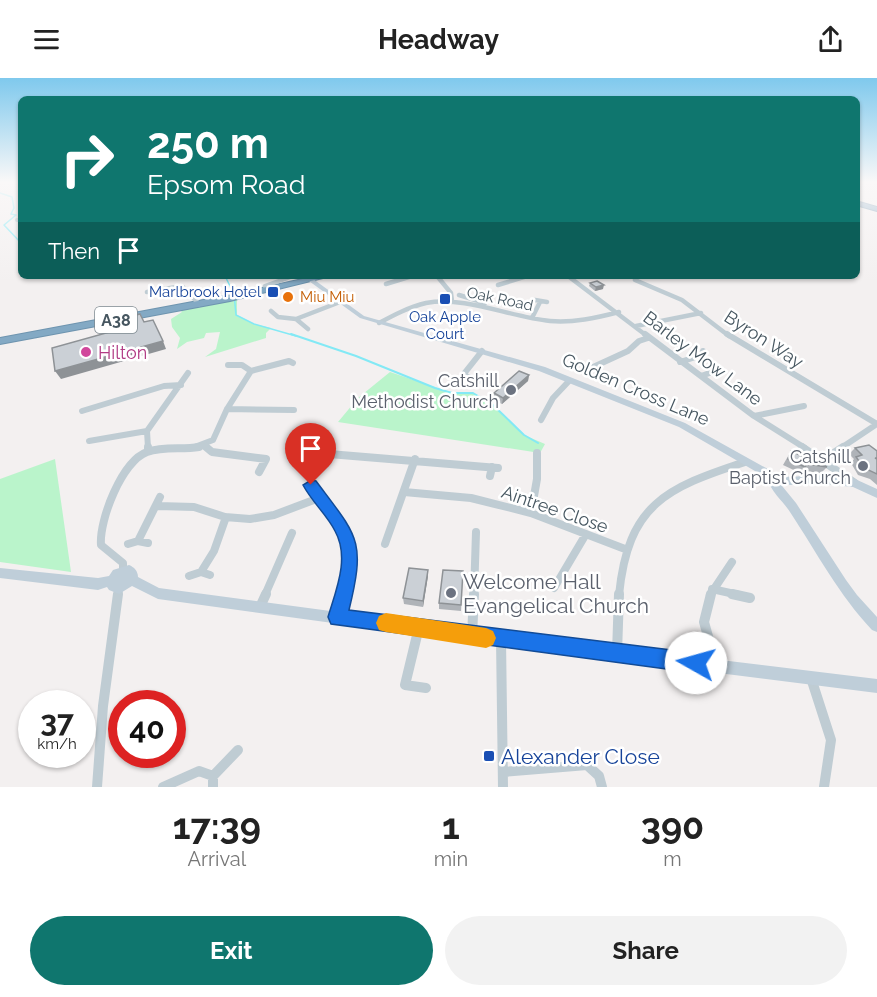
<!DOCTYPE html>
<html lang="en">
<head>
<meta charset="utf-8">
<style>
  body { margin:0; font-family:Raleway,sans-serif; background:#f2f2f2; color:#222; height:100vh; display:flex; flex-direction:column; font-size:22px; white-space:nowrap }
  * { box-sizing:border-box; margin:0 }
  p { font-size:20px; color:#767676 }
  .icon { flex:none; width:33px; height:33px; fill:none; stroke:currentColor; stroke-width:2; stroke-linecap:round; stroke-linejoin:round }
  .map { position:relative; height:709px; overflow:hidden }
  .drawer { display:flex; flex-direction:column; background:#fff; flex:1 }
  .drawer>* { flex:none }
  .hud { position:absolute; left:18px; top:18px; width:842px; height:183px; border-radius:9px; box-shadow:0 2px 4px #0004; background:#0f766e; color:#fff; overflow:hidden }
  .speed { position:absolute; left:18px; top:612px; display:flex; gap:12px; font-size:30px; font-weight:700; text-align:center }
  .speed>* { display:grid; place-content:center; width:78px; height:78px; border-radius:50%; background:#fff; box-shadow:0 2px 4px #0004; line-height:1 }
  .speed small { font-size:15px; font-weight:400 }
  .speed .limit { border:9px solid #d22; background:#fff; color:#111 }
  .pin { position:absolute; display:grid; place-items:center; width:51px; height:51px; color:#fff; margin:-62px -26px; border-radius:50% 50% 50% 0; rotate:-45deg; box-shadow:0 0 6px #0007 }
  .pin .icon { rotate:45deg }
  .me { position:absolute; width:66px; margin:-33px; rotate:277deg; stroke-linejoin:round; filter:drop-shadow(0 0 4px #0008) }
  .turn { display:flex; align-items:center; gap:21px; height:126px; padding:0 30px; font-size:27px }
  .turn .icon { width:78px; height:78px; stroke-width:2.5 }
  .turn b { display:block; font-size:42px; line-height:51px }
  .then { display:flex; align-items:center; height:57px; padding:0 30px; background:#0003; gap:12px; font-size:22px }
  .eta { display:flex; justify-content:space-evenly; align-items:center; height:102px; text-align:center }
  .eta b { font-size:36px; font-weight:700; line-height:42px }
  .action { display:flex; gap:12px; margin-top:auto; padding:12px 30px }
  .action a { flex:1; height:69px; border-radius:36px; background:#0f766e; color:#fff; font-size:24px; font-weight:700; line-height:69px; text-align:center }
  .action a+a { background:#f2f2f2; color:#222 }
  header { display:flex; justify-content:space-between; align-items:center; height:78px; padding:0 30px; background:#fff; font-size:27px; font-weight:700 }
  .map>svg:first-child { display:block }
</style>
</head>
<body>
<header><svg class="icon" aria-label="menu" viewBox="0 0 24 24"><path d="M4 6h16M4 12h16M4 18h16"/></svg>Headway<svg class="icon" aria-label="share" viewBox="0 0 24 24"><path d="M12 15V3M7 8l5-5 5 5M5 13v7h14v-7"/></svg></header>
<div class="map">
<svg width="877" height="709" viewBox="0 0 877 709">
  <rect width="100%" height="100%" fill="#f3f0f0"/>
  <path fill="#baf4cb" d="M237 221V237L254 246 271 250 266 255V260L205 279 216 271 220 254 206 255 204 260 187 264 177 271 180 260 172 249 171 241 182 234 180 232Z
    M390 294 452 315H473L493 327 524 357 545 366 540 375 338 344 358 320Z
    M55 381 71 494 0 484V401Z"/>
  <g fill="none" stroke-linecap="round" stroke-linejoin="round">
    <path stroke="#83e9f5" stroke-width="1.5" d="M0 115 12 119 14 130 11 136 16 137 4 147 21 165
      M225 198 234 216 236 237 254 246 296 258"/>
    <path stroke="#83e9f5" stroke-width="2" d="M291 256 356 278 435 310 452 315H473L493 327 524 357 538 365"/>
    <defs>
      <path id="highway" d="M856 123 877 129V133L856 127Z
        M316 198H331L230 223 0 266V260L230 217Z"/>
    </defs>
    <use href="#highway" stroke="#6e94af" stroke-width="2"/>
    <path stroke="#bfccd3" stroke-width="4" d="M17 142H21"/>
    <path stroke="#bfccd3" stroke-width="4.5" d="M437 198 451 215 452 223
      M568 198 647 258
      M635 202 682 222 729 258
      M386 206 412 198
      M498 207 527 198
      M265 208 293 198
      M147 214 182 208 199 226
      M459 217 485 225
      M535 222 547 224
      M271 233 278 239 296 241 308 251
      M532 240 540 224
      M296 241 340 224
      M379 245C394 237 409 229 426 225 467 218 509 239 550 243 573 245 596 240 619 234
      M636 248 701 235"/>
    <path stroke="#bfccd3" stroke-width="6" d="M645 256 754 338 805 370
      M727 256 877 346
      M680 284 702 277 703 273
      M591 290 628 273 639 263 648 260
      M251 293 289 283 293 285
      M701 298 721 291
      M479 303 463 297 482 273
      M227 331 294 332
      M82 333 164 308 181 307
      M754 338 804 328
      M541 342 553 320 569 303
      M89 363 147 353
      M205 368 208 370
      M148 370 147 353 188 295
      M192 370 213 362 227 331 251 293 242 287H228
      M841 370 877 346"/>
    <path stroke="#bfccd3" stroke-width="8" d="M148 369V371
      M206 369 212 374 266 381 259 394
      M802 369 855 405
      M329 376 498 390
      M823 382 843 369
      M490 398 492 389
      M311 407C340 453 358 459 344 517
      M404 414 471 420 531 435 625 471
      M158 428 194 429 225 439 250 441 274 437 319 420
      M531 435 537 401V375
      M138 463 160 419
      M128 466 138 463 148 465
      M385 466 415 381
      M123 493V485L101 467C99 442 122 383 147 374 164 368 182 372 199 369
      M201 494 214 473 226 439
      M189 498 201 494 210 497
      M554 510 586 456
      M712 511 739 517
      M118 517 119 510
      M265 517 292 455
      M474 517 476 454
      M619 517C628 426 666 410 745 384
      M710 517 732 484"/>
    <path stroke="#bfccd3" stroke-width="10" d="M711 516 704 544 716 587
      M732 516 750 520
      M260 529 266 516
      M338 539 344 516
      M419 549 405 607 426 610
      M472 558 474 516
      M501 561 503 709
      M617 575 619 516
      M811 600 831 662 824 709
      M503 694 587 687 599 698 602 709
      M97 709 103 628 118 516
      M163 709 199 693 213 698
      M213 709V698L238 672"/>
    <path fill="#bfced9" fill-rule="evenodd" d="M302 198H309L364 238 545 289 685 345 775 395 790 399 815 397 855 401 877 411V420L853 409 815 405 790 407 778 403 796 425 846 502 857 517 877 539V554L872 552C839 517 817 475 790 434 783 423 771 414 767 400L679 349 539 293 360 240Z
      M129 487C134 489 138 493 138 499L159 510 472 552 877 601V615L472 564 158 521 132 508 119 516 109 512 107 509 98 512 0 500V490L98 500 109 498 113 492Z"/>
    <use href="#highway" fill="#83a9c4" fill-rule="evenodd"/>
  </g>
  <path fill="#afb3b8" d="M590 205 603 211 595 213 589 208Z
    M529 297 528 303 502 326 493 322 494 315Z
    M855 370 877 373V407L870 401 858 397 851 385 854 381 849 376Z
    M791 373 827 389 821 395 803 393 800 395 783 387Z
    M463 493 461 533 439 531V525Z
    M428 498 423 529 404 526 403 520Z"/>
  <path fill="#8e9296" d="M604 207 603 211 595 213 596 209Z
    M163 263 166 271 61 301 55 293Z
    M529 297 528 303 502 326 503 320Z
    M428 492V498L423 529V523Z"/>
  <path fill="#cbd0d6" stroke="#8e9296" stroke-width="1.5" d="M597 203 604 207 596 209 590 205Z
    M140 236 144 244 153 242 163 263 55 293 52 270 124 250 121 241Z
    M519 293 529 297 503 320 494 315Z
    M869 367 877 373V380H875L877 381V396L864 390 856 379 862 377 855 370Z
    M791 373 827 389 807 386 805 389 788 381Z
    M409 490 428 492 423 523 403 520Z
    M443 492 463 493 461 527 439 525Z"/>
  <linearGradient id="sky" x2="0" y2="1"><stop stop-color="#7fc9ed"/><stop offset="0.51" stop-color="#faf8f8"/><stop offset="1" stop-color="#faf8f8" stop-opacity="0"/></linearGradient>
  <rect width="877" height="204" fill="url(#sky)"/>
  <path fill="#1a73e8" stroke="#114b97" stroke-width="1.5" d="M311 402 316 403C358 459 366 462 349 532L696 575 704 578 707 585 704 592 696 595 331 546 328 539C336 512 350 480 335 453 327 437 312 424 303 407Z"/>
  <path fill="#f59e0b" d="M386 535 486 550 493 553 496 560 493 567 486 570 386 554 379 552 376 545 379 538Z"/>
  <g fill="#1a4fb4" stroke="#fff" stroke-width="2">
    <rect x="267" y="208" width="12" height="12" rx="3"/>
    <rect x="439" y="215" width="12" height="12" rx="3"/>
    <rect x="483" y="672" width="12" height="12" rx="3"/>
  </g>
  <circle fill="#e8710a" stroke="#fff" stroke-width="2" cx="288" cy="219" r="6"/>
  <circle fill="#d1479c" stroke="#fff" stroke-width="2" cx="86" cy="274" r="6"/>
  <g fill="#6b7280" stroke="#fff" stroke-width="2">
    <circle cx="511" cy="312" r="6"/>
    <circle cx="863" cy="388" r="6"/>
    <circle cx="451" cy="515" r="6"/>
  </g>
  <g text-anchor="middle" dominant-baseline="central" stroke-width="5" stroke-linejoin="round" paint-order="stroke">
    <g font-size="15" fill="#164399" stroke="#fff" text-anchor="end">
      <text x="261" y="214">Marlbrook Hotel</text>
      <text x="445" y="239" text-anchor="middle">Oak Apple<tspan x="445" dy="17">Court</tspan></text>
    </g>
    <g font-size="15" fill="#c56008" stroke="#fff" text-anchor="start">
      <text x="300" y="219">Miu Miu</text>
    </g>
    <g font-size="15" fill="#465660" stroke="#fff">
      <text transform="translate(500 221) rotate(12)">Oak Road</text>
    </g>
    <rect fill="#fff" stroke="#7e8990" stroke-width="1.5" x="95" y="229" width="42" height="26" rx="4.5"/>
    <g font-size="16" font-weight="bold" fill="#465660">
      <text x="116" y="242">A38</text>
    </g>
    <g font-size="18" fill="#465660" stroke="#fff">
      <text transform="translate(764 261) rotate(33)">Byron Way</text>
      <text transform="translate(703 280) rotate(37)">Barley Mow Lane</text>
      <text transform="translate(636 311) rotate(23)">Golden Cross Lane</text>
      <text transform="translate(555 431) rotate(19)">Aintree Close</text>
    </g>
    <g font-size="18" fill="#b23c85" stroke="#fff" text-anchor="start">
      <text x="98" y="274">Hilton</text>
    </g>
    <g font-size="18" fill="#5b616d" stroke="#fff" text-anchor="end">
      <text x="499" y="302">Catshill<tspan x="499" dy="21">Methodist Church</tspan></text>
      <text x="851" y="378">Catshill<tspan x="851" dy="21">Baptist Church</tspan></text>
    </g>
    <g font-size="21" fill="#5b616d" stroke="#fff" text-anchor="start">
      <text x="463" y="503">Welcome Hall<tspan x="463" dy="24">Evangelical Church</tspan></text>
    </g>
    <g font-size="21" fill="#164399" stroke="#fff" text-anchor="start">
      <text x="501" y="678">Alexander Close</text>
    </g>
  </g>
</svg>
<div class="speed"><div>37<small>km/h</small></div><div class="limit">40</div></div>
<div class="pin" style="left:311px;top:407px;background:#d93025"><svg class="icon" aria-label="arrive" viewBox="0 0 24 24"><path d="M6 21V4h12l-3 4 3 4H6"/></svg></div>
<svg class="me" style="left:696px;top:585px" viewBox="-20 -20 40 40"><circle r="19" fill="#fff"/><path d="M0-13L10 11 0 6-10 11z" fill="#1a73e8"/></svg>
<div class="hud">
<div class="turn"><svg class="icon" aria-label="right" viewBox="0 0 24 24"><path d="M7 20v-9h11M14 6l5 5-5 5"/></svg><div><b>250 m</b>Epsom Road</div></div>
<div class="then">Then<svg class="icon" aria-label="arrive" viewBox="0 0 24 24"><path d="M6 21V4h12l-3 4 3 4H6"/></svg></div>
</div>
</div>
<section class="drawer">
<div class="eta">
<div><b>17:39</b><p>Arrival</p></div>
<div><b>1</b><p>min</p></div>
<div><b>390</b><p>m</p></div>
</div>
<div class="action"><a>Exit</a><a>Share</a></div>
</section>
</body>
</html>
